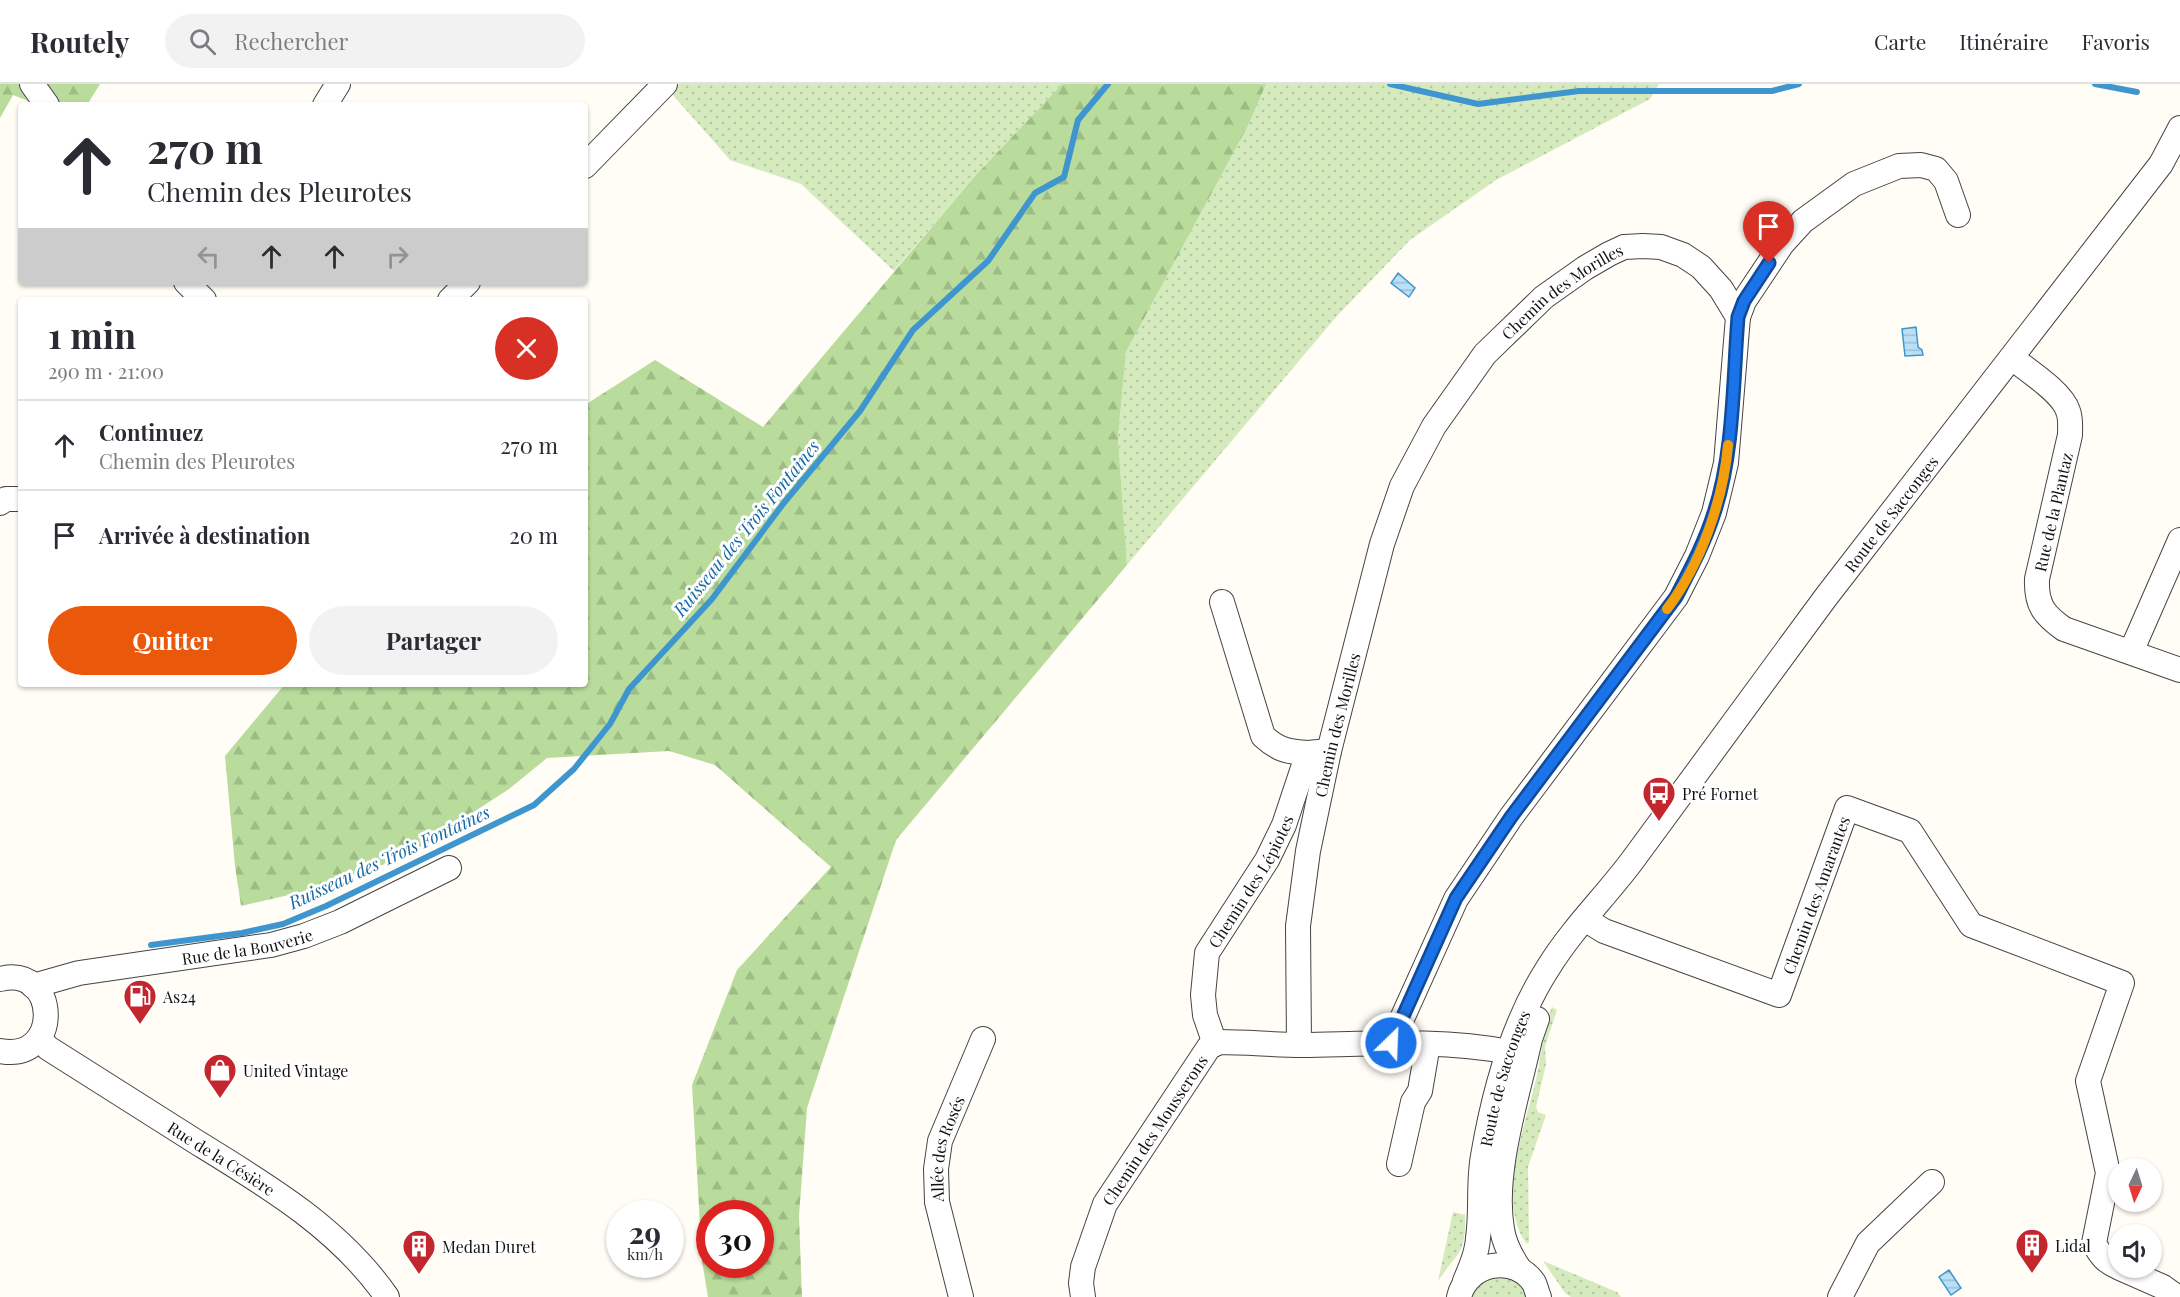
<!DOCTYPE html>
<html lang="fr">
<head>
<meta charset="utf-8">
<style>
  body { margin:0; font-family:"Playfair Display",serif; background:#f2f2f3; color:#2b2b33; height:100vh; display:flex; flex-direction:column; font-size:22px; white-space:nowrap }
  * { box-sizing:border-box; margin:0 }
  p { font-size:20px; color:#7c7c81 }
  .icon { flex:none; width:33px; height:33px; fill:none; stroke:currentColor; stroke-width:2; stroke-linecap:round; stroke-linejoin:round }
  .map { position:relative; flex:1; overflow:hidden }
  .panel { position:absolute; left:18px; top:213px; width:570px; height:390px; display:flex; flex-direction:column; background:#fff; border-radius:6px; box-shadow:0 2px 4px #0004 }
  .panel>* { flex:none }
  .banner { position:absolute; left:18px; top:18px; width:570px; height:183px; border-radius:6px; box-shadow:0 2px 4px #0004; background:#fff; color:#2b2b33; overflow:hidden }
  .needle { width:39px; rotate:184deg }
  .controls { position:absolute; left:2108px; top:1074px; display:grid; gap:12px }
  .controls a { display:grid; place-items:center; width:54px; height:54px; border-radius:50%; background:#fff; box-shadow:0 2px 4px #0004; font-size:30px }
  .speed { position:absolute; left:606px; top:1116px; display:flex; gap:12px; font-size:30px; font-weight:700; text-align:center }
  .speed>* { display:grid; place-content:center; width:78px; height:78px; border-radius:50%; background:#fff; box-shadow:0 2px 4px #0004; line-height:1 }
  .speed small { font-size:15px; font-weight:400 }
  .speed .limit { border:9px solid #d22; background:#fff; color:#111 }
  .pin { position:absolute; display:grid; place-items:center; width:51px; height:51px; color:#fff; margin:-62px -26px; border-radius:50% 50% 50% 0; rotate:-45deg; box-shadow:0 0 6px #0007 }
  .pin .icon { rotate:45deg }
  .me { position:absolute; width:66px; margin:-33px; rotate:24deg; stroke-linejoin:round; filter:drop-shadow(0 0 4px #0008) }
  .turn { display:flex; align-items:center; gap:21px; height:126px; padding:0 30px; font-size:27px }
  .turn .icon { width:78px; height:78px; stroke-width:2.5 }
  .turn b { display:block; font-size:42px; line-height:51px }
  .lanes { display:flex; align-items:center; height:57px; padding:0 30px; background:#0003; justify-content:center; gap:30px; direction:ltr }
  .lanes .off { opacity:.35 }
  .round { display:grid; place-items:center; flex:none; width:63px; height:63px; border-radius:32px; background:#f2f2f3 }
  .headline { display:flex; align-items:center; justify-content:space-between; height:102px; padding:0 30px }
  h1 { font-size:36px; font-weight:700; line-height:45px }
  .button { display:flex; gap:12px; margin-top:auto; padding:12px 30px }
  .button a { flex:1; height:69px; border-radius:36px; background:#ea580c; color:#fff; font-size:24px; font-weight:700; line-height:69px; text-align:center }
  .button a+a { background:#f2f2f3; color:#2b2b33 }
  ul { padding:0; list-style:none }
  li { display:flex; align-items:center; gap:18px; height:90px; padding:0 30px; border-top:2px solid #e1e1e2 }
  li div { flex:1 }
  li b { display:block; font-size:22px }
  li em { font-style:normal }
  header { display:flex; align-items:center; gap:36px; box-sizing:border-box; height:84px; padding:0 30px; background:#fff; border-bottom:2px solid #e1e1e2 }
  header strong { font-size:28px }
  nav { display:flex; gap:33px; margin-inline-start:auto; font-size:21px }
  .search { width:420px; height:54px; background:#f2f2f3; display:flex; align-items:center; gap:15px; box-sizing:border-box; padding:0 21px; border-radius:33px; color:#7c7c81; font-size:22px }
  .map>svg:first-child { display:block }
</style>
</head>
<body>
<header>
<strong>Routely</strong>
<div class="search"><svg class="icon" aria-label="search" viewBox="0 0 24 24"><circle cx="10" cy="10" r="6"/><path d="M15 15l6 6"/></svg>Rechercher</div>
<nav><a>Carte</a><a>Itinéraire</a><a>Favoris</a></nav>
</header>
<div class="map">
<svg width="2180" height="1213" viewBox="0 0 2180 1213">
  <defs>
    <pattern id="grass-dots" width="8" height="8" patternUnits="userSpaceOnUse" patternTransform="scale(1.5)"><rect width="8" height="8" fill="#d5ebbd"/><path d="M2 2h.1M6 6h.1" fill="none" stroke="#b6c8a1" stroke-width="1.8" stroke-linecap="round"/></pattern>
    <pattern id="forest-firs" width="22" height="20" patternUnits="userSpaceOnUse" patternTransform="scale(1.5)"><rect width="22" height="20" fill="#b9dc9c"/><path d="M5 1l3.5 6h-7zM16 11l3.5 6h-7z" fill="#9ebc85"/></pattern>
    <pattern id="water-rules" width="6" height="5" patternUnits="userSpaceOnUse" patternTransform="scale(1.5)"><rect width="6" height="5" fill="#b9e0f7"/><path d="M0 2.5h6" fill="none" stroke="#9ebfd3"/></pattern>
  </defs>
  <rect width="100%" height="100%" fill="#fffdf5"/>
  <path fill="url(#grass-dots)" d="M679 0H1062L975 92 894 187 801 100 730 76 672 10Z
    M1266 0H1659L1650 15 1496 96 1410 156 1336 233 1127 481 1118 354 1126 268 1249 40Z
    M1552 923 1557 926 1545 962 1546 980 1536 1023 1538 1028 1546 1031 1528 1083 1529 1158 1527 1160C1494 1117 1527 1038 1537 991 1542 968 1543 945 1552 923Z
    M1453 1128 1465 1131C1466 1171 1459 1166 1438 1197Z
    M1543 1177 1617 1208 1621 1213H1571L1565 1209Z
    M1504 1189 1521 1199 1528 1213H1469L1476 1198Z"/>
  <path fill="url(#forest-firs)" fill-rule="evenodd" d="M0 0H100L87 21H39L13 11 0 34Z
    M1062 0H1266L1249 40 1126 268 1118 354 1127 481 896 756 807 1024 799 1132 802 1213H708L702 1177 692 1001 737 886 831 783 715 681 669 667 547 674 509 705 403 774 306 807 241 822 235 782 225 672 285 600H585V321L655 276 763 343 975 92ZM710 1130H760V1180H710Z"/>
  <path fill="url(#water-rules)" stroke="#3f96cf" stroke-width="1.5" d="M1398 189 1415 204 1409 213 1391 199Z
    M1916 243 1918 263 1922 266 1923 271 1905 272 1902 245Z
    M1949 1186 1961 1204 1951 1211 1939 1193Z"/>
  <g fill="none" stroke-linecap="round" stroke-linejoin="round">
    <path stroke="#3f96cf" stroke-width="6" d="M1390 0 1478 20 1579 7H1772L1799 0
      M2095 0 2137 8
      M151 861 242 849 283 840 326 822 534 721 574 685 610 640 629 605 712 515 783 420 860 327 913 246 988 177 1035 109 1064 93 1078 36 1108 0"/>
    <defs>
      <g id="minor">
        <path d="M32 0 47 21"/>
        <path d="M325 21 338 0"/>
        <path d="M585 82 665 0"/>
        <path d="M186 198 204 216"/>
        <path d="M450 216 468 198"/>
        <path d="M1738 233 1744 217 1782 160 1803 137 1854 100 1899 82 1921 81 1936 85 1946 97 1958 131"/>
        <path d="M2012 274C2027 286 2062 308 2068 327 2071 334 2070 343 2070 351L2037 495C2036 521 2044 531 2064 545L2180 586"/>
        <path d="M0 419 6 415H21"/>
        <path d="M1222 518 1263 652C1278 666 1288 668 1308 669"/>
        <path d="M2131 568 2180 456"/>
        <path id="s1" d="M1591 839 1604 847 1779 911 1847 724 1910 747 1971 841 2122 899 2088 997 2108 1089 2094 1159C2100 1171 2106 1178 2118 1183"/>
        <path d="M0 895C59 880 63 979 0 967"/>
        <path id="s2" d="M33 902 79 889 271 861 304 852 340 838 449 784"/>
        <path id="s3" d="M39 954 48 964C98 996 148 1027 198 1059 268 1102 340 1145 387 1213"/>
        <path id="s4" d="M1215 960 1205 931 1203 911 1207 869 1267 776 1284 741 1308 669 1329 667"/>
        <path id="s5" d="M1299 961 1298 842 1308 767 1329 667 1382 460 1402 402 1434 342 1485 270 1544 213 1585 184 1609 170 1624 163 1643 162 1661 163 1683 171 1701 183 1721 205 1738 233 1726 379 1714 429 1697 472 1676 513 1511 733 1456 815 1391 959"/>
        <path d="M1399 1080 1413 1018 1420 1007 1428 960"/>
        <path d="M2120 1184 2163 1203 2177 1213"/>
        <path d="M1520 1186C1512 1174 1504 1160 1502 1145 1492 1088 1518 1011 1530 955L1537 935"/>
        <path id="s6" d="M1465 1197C1471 1183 1477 1169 1478 1154 1482 1127 1478 1099 1483 1072 1494 1007 1512 940 1548 884 1572 845 1605 813 1632 777L1826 513 2161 80 2180 44"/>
        <path id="s7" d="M961 1213 937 1118 936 1085 940 1057 983 955"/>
        <path id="s8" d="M1083 1213 1081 1199 1083 1183 1105 1120 1209 963 1219 958C1247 958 1275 961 1302 961 1371 960 1441 955 1509 968"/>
        <path d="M1459 1213C1467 1179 1514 1169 1534 1199 1536 1203 1537 1209 1539 1213"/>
        <path d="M1840 1213 1868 1159 1932 1098"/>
      </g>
    </defs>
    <use href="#minor" stroke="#444" stroke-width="26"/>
    <use href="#minor" stroke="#fff" stroke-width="24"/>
  </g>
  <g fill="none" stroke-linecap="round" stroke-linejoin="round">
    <defs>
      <path id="route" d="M1391 959 1456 814 1511 733 1676 513C1690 486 1705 458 1714 429 1734 370 1733 296 1738 233L1744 217 1769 179"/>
    </defs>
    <use href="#route" stroke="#114b97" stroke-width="15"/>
    <use href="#route" stroke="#1a73e8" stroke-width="10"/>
    <path stroke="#f59e0b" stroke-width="10" d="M1667 525C1701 480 1723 417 1728 361"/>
  </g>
  <defs>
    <symbol id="bus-pin" viewBox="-11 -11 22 30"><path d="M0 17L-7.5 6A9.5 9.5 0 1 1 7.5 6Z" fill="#c4262e" stroke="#fff"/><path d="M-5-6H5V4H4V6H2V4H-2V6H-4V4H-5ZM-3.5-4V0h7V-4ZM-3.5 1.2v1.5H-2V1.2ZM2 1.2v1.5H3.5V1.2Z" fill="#fff"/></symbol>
    <symbol id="fuel-pin" viewBox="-11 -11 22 30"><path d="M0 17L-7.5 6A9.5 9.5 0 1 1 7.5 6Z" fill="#c4262e" stroke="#fff"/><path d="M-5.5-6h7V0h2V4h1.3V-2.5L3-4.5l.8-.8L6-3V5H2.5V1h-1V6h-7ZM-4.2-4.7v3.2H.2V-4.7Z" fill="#fff"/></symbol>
    <symbol id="shop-pin" viewBox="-11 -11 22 30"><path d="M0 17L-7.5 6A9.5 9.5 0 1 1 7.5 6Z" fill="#c4262e" stroke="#fff"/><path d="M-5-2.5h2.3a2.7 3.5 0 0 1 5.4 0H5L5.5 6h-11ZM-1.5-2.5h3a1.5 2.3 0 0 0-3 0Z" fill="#fff"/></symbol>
    <symbol id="building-pin" viewBox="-11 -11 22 30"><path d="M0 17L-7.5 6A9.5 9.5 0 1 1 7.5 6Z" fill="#c4262e" stroke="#fff"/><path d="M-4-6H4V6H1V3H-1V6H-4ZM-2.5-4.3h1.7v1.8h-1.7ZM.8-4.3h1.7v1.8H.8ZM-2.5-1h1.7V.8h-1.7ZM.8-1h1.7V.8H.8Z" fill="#fff"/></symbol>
  </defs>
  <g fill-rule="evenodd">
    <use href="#bus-pin" x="1640" y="690" width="38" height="52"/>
    <use href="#fuel-pin" x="121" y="893" width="38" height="52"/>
    <use href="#shop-pin" x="201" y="967" width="38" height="52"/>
    <use href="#building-pin" x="2013" y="1142" width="38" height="52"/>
    <use href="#building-pin" x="400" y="1143" width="38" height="52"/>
  </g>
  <g text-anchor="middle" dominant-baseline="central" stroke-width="6" stroke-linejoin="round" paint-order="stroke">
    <g font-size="16" fill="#111" stroke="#fff">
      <text stroke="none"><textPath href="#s5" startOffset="828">Chemin des Morilles</textPath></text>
      <text transform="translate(2053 428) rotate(-77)">Rue de la Plantaz</text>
      <text stroke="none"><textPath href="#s6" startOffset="897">Route de Sacconges</textPath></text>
      <text stroke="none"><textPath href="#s5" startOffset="324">Chemin des Morilles</textPath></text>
      <text stroke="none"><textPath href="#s4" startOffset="177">Chemin des Lépiotes</textPath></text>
      <text stroke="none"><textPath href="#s1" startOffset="308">Chemin des Amarantes</textPath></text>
      <text stroke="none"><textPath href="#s2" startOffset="218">Rue de la Bouverie</textPath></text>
      <text stroke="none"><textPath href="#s6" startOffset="208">Route de Sacconges</textPath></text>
      <text stroke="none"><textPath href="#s8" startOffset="186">Chemin des Mousserons</textPath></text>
      <text stroke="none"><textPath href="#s7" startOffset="153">Allée des Rosés</textPath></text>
      <text stroke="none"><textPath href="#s3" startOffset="219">Rue de la Césière</textPath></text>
    </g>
    <g font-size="16" fill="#111" stroke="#fff" text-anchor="start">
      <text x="1682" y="709">Pré Fornet</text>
      <text x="163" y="912">As24</text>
      <text x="243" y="986">United Vintage</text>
      <text x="2055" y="1161">Lidal</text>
      <text x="442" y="1162">Medan Duret</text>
    </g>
    <g font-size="18" font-style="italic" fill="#1768a6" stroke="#fff">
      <text transform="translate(746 444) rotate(-51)">Ruisseau des Trois Fontaines</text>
      <text transform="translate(389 773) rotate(-25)">Ruisseau des Trois Fontaines</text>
    </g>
  </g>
</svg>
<div class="controls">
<a><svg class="needle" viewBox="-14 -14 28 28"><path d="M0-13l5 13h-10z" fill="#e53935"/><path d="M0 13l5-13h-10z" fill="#7c7c81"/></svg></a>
<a><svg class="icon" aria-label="sound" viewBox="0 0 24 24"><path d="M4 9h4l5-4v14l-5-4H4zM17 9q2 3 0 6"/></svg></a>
</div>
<div class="speed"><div>29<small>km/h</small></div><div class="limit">30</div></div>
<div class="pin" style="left:1769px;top:179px;background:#d93025"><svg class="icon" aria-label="arrive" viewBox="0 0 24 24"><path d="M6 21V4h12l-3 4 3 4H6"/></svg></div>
<svg class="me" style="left:1391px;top:959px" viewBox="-20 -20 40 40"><circle r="17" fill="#1a73e8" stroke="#fff" stroke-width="3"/><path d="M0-11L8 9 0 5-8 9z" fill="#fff"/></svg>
<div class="banner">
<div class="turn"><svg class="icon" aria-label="ahead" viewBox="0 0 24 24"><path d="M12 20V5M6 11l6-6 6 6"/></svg><div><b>270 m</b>Chemin des Pleurotes</div></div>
<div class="lanes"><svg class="icon off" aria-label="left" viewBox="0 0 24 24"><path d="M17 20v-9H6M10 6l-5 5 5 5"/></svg><svg class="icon" aria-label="ahead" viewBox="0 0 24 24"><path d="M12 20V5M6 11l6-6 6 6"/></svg><svg class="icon" aria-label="ahead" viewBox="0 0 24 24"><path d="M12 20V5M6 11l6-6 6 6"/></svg><svg class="icon off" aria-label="right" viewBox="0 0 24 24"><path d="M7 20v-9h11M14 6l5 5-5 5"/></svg></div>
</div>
<section class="panel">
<div class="headline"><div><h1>1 min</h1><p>290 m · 21:00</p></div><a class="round" style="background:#d93025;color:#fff"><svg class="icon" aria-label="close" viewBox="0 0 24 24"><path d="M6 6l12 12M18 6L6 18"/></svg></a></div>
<ul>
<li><svg class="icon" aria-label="ahead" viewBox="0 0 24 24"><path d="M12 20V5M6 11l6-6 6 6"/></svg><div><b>Continuez</b><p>Chemin des Pleurotes</p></div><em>270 m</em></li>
<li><svg class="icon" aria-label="arrive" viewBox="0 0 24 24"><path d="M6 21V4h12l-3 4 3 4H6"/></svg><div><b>Arrivée à destination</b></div><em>20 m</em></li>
</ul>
<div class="button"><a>Quitter</a><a>Partager</a></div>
</section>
</div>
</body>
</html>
